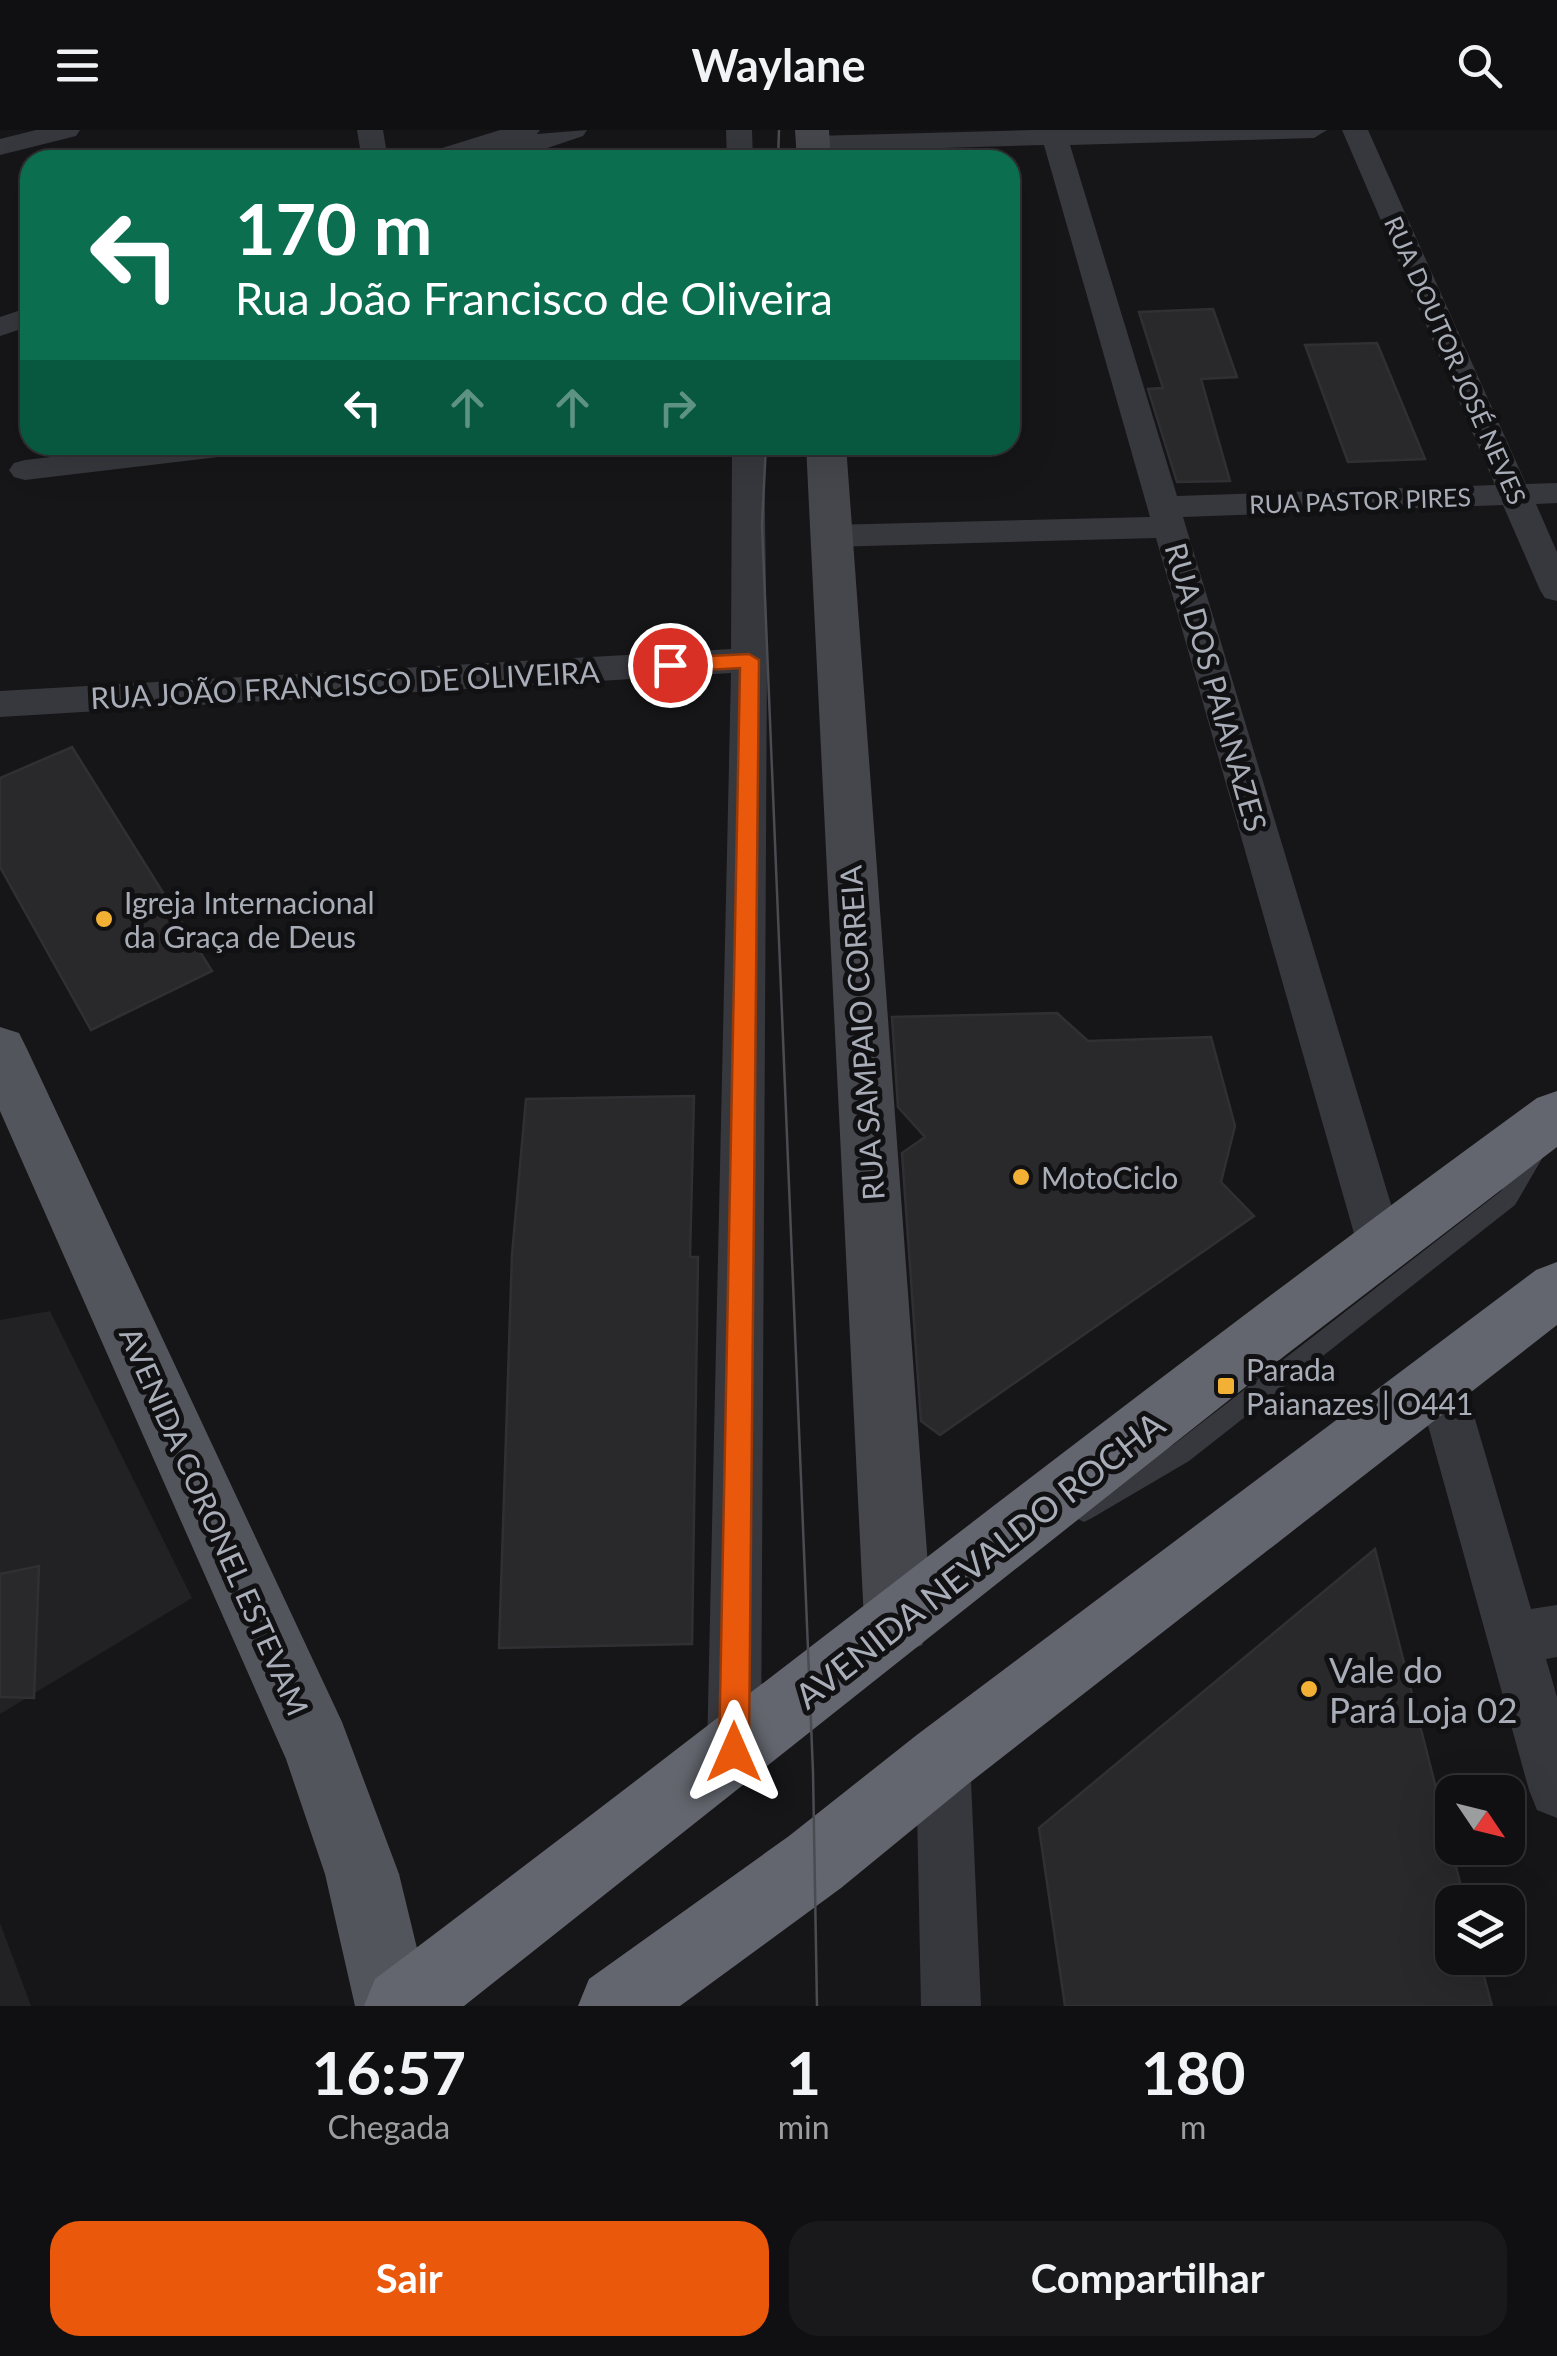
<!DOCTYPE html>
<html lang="pt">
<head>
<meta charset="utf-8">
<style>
  body { margin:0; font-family:Lato,sans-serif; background:#19191b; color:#f1f3f6; height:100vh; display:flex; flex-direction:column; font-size:38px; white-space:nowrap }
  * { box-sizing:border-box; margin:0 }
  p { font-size:32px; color:#9c9d9f }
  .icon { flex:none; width:55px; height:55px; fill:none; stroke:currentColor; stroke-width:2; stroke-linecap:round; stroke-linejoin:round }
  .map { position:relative; height:1876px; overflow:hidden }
  .panel { display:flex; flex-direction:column; background:#101012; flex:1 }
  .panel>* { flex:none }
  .top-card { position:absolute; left:20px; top:20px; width:1000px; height:305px; border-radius:30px; box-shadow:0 10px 40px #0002,0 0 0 2px #303032; background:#0b6e4f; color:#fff; overflow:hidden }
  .needle { width:65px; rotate:125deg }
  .fabs { position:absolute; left:1435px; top:1645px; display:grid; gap:20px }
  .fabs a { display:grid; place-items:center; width:90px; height:90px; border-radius:20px; background:#101012; box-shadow:0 10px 40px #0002,0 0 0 2px #303032; font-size:50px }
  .pin { position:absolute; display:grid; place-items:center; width:85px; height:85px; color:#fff; margin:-42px; border:5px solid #fff; border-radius:50%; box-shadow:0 2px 10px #0007 }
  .me { position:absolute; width:110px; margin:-55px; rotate:0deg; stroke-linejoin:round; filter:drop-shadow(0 0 8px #0008) }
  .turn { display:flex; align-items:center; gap:35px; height:210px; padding:0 50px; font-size:45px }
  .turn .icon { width:130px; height:130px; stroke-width:2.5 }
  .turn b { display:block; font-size:70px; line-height:85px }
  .lanes { display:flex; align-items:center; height:95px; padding:0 50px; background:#0003; justify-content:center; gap:50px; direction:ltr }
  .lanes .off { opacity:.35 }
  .eta { display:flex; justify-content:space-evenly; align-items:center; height:170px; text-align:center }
  .eta b { font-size:60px; font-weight:700; line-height:70px }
  .action { display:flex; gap:20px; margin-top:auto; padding:20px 50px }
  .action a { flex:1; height:115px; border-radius:30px; background:#ea580c; color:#fff; font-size:40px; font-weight:700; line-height:115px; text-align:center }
  .action a+a { background:#19191b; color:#f1f3f6 }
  header { display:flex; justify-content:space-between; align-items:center; height:130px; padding:0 50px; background:#101012; font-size:45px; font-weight:700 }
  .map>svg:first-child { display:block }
</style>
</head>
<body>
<header><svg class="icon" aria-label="menu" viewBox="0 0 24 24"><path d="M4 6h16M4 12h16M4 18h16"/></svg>Waylane<svg class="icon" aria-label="search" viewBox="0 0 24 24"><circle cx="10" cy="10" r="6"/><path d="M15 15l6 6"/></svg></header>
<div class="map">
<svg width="1557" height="1876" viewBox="0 0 1557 1876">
  <rect width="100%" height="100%" fill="#161618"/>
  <path fill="#222225" d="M50 1181 192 1468 0 1584V1190Z
    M0 1793 31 1876H0Z"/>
  <path fill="#29292c" stroke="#303034" stroke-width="2.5" d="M1213 179 1237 247 1201 249 1230 351 1177 352 1148 259 1163 258 1139 182Z
    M1377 213 1425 329 1348 332 1305 215Z
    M72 617 212 841 91 900 0 737V648Z
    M1057 883 1088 911 1211 907 1235 996 1221 1052 1254 1086 940 1305 921 1291 902 1023 925 1007 898 977 892 887Z
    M694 966 690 1127H698L692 1514 499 1518 512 1125 526 969Z
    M1375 1419 1465 1772H1452V1828H1479L1492 1876H1065L1039 1698Z
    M39 1436 34 1568 0 1567V1444Z"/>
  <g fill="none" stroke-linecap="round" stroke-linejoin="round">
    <path fill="#37383d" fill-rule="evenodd" d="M1557 976V1003L1515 1075 1189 1331 1092 1388 1084 1392 1076 1388 1072 1380 1076 1372 1173 1315 1501 1061 1550 979Z"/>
    <path fill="#37383d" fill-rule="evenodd" d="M36 0H80L76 6 0 25V9Z
      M357 0H383L388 30H362Z
      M500 0H540L537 4 587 0 583 6 512 30H491L488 25 491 20 459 30H419L423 24Z
      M726 0H752L753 30H727Z
      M1034 0H1327L1314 8 1070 15 1177 366 1495 355 1342 0H1368L1526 354 1557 353V373L1536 374 1557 422V471L1545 468 1540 460 1503 375 1183 387 1403 1114 1396 1128 1380 1134 1364 1128 1357 1114 1156 408 830 417 818 414 813 406 818 398 830 395 1150 387 1044 15 813 22 800 14 813 6Z
      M30 177V196L0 206V187Z
      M153 315H251L246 322 235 325 25 350 14 347 9 340 14 333 25 330Z
      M732 315H764L767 530 761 1622 753 1641 734 1649 715 1641 707 1622 731 543 0 587V561L731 519Z
      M1440 1229 1457 1236 1464 1252 1531 1479 1557 1475V1527L1546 1529 1557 1567V1688L1537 1680 1529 1660 1416 1252 1423 1236Z
      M943 1602 962 1610 970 1629 981 1876H921L916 1629 924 1610Z"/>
    <path fill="#45474d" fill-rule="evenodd" d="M795 0H829L831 30H797Z
      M806 315H846L932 1491 922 1515 898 1525 874 1515 864 1491Z"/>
    <path fill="#53555c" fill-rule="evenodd" d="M0 897 19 903 27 919 342 1592 399 1744 431 1876H355L325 1744 286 1629 0 981Z"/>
    <path fill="#63666e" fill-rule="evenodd" d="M1557 961V1017L1287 1224 464 1876H364L375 1849C763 1557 1144 1254 1537 968Z
      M1557 1132V1195L968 1654 841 1758 680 1876H578L589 1849 789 1706 918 1604 1536 1140Z"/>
    <path stroke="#4a4c52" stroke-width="2.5" d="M778 30 779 0
      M766 315 762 395 813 1642 817 1876"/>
  </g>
  <path fill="#ea580c" stroke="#983908" stroke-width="2.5" d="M749 524 759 530 749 1622 744 1632 734 1637 724 1632 719 1622 740 538 670 542 661 535 670 528Z"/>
  <g fill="#f2b134" stroke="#111113" stroke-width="4">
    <circle cx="104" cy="789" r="10"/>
    <circle cx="1021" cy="1047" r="10"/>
    <rect x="1216" y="1246" width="20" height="20" rx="5"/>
    <circle cx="1309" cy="1559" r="10"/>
  </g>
  <g text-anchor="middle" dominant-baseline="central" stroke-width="10" stroke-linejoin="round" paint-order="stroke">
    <g font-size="25" fill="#a8adb8" stroke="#111113">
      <text transform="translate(1456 230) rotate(66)">RUA DOUTOR JOSÉ NEVES</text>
      <text transform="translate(1360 370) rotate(-2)">RUA PASTOR PIRES</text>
    </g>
    <g font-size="30" fill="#a8adb8" stroke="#111113">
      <text transform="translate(345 554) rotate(-3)">RUA JOÃO FRANCISCO DE OLIVEIRA</text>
      <text transform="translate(1217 557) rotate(74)">RUA DOS PAIANAZES</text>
      <text transform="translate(861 903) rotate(-94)">RUA SAMPAIO CORREIA</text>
      <text transform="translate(215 1391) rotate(66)">AVENIDA CORONEL ESTEVAM</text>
    </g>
    <g font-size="30" fill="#a8adb8" stroke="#111113" text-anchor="start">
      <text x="124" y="772">Igreja Internacional<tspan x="124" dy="34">da Graça de Deus</tspan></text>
      <text x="1041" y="1047">MotoCiclo</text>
      <text x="1246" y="1239">Parada<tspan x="1246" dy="34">Paianazes | O441</tspan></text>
    </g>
    <g font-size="35" fill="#a8adb8" stroke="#111113">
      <text transform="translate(979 1429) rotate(-38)">AVENIDA NEVALDO ROCHA</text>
    </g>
    <g font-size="35" fill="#a8adb8" stroke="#111113" text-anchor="start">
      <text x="1329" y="1539">Vale do<tspan x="1329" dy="40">Pará Loja 02</tspan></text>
    </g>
  </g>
</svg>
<div class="fabs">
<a><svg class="needle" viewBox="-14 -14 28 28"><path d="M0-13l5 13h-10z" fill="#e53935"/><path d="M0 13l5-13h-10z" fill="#9c9d9f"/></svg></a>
<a><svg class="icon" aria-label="layers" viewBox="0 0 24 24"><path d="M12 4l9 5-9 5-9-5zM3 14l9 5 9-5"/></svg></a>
</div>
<div class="pin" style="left:670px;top:535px;background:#d93025"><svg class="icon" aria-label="arrive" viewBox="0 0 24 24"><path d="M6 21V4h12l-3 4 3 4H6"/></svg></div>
<svg class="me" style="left:734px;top:1622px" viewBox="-20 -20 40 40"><path d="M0-17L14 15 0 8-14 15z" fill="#ea580c" stroke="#fff" stroke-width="4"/></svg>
<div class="top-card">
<div class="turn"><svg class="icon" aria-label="left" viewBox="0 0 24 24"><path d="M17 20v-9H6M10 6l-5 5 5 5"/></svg><div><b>170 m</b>Rua João Francisco de Oliveira</div></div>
<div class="lanes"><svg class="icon" aria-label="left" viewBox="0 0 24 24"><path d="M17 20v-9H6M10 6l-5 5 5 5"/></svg><svg class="icon off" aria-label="ahead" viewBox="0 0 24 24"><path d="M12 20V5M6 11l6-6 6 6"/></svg><svg class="icon off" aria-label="ahead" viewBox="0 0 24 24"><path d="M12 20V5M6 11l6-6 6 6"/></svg><svg class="icon off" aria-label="right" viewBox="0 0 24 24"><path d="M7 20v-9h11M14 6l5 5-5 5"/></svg></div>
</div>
</div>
<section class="panel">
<div class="eta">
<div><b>16:57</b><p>Chegada</p></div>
<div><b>1</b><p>min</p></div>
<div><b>180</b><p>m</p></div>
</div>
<div class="action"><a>Sair</a><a>Compartilhar</a></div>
</section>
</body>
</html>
